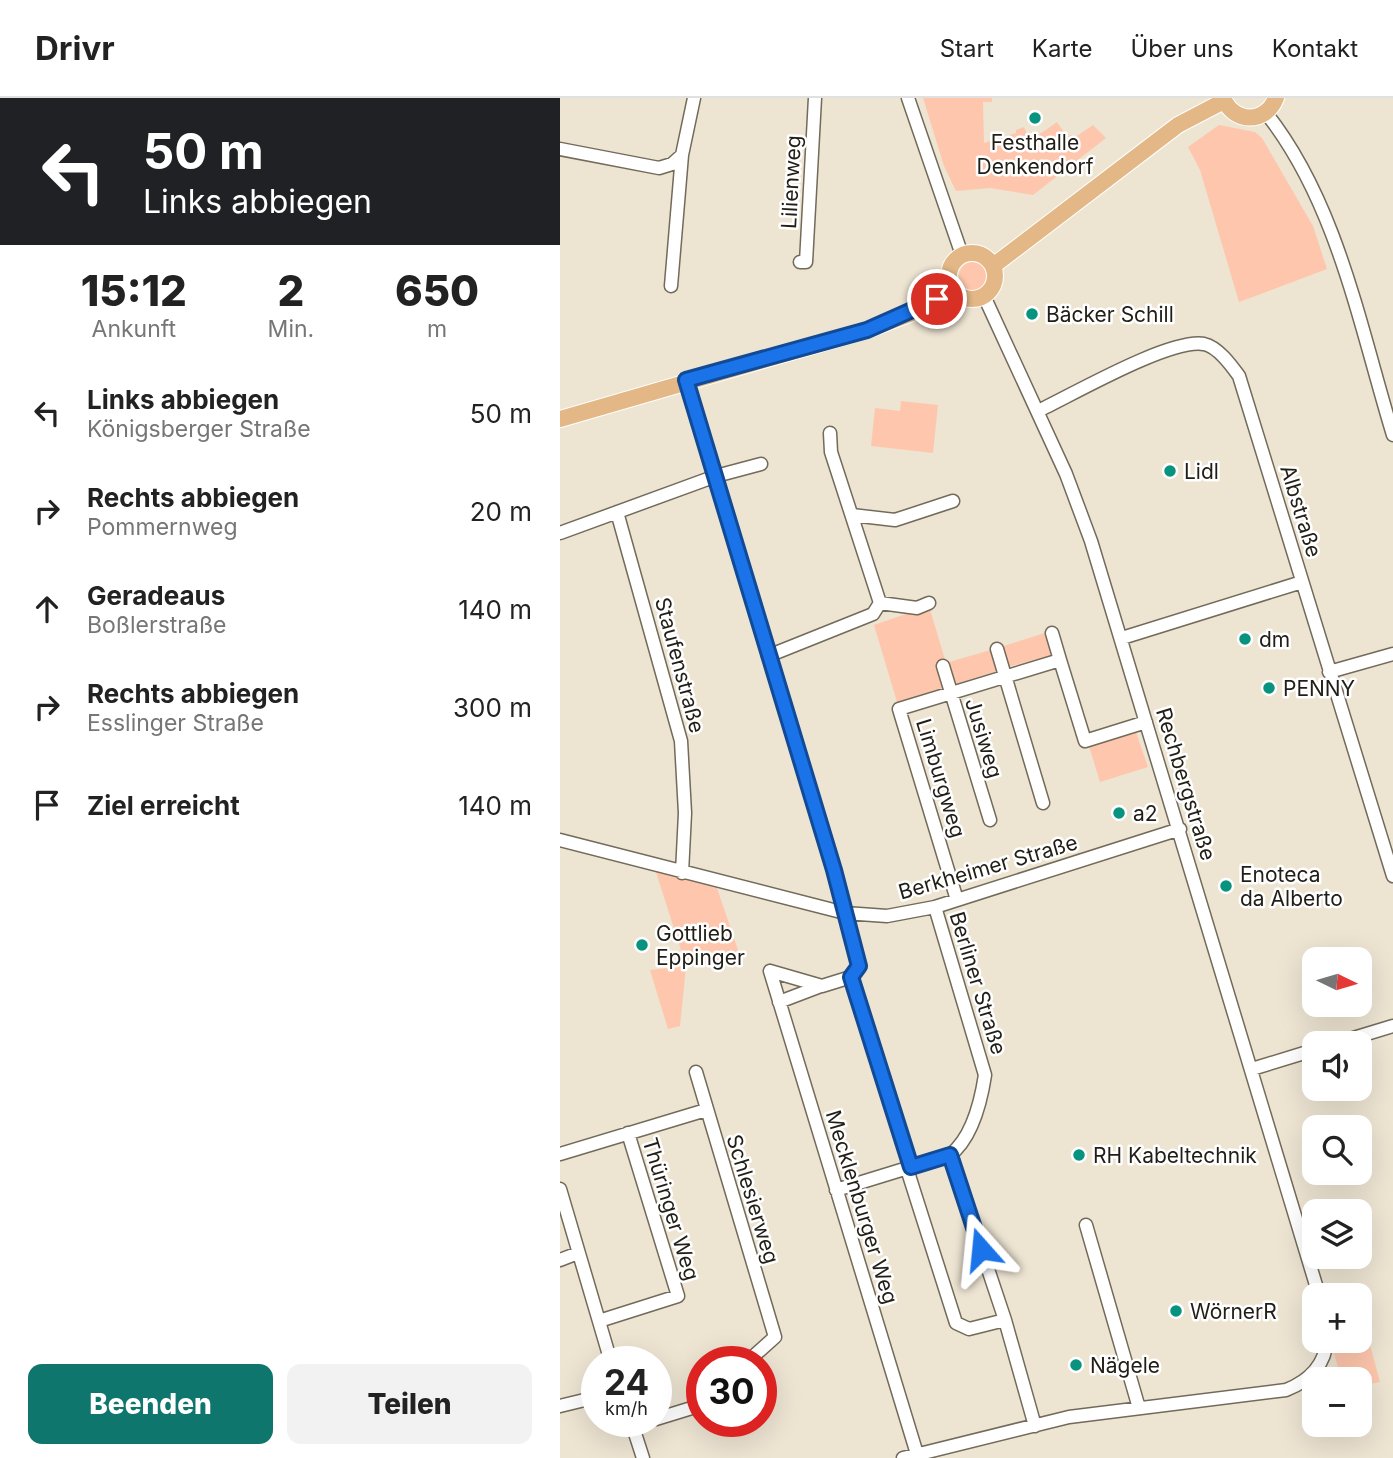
<!DOCTYPE html>
<html lang="de">
<head>
<meta charset="utf-8">
<style>
  body { margin:0; font-family:Inter,sans-serif; background:#f2f2f2; color:#222; height:100vh; display:flex; flex-direction:column; font-size:26px; white-space:nowrap }
  * { box-sizing:border-box; margin:0 }
  p { font-size:23px; color:#767676 }
  .icon { flex:none; width:38px; height:38px; fill:none; stroke:currentColor; stroke-width:2; stroke-linecap:round; stroke-linejoin:round }
  .map { position:relative; flex:1; overflow:hidden }
  .side { display:flex; flex-direction:column; background:#fff; width:560px }
  .side>* { flex:none }
  .top-card { background:#202124; color:#fff; overflow:hidden }
  .needle { width:46px; rotate:95deg }
  .buttons { position:absolute; left:742px; top:849px; display:grid; gap:14px }
  .buttons a { display:grid; place-items:center; width:70px; height:70px; border-radius:14px; background:#fff; box-shadow:0 7px 28px #0002; font-size:35px }
  .speed { position:absolute; left:21px; top:1248px; display:flex; gap:14px; font-size:35px; font-weight:700; text-align:center }
  .speed>* { display:grid; place-content:center; width:91px; height:91px; border-radius:50%; background:#fff; box-shadow:0 7px 28px #0002; line-height:1 }
  .speed small { font-size:18px; font-weight:400 }
  .speed .limit { border:10px solid #d22; background:#fff; color:#111 }
  .pin { position:absolute; display:grid; place-items:center; width:60px; height:60px; color:#fff; margin:-30px; border:4px solid #fff; border-radius:50%; box-shadow:0 2px 7px #0007 }
  .me { position:absolute; width:77px; margin:-38px; rotate:342deg; stroke-linejoin:round; filter:drop-shadow(0 0 5px #0008) }
  .turn { display:flex; align-items:center; gap:24px; height:147px; padding:0 28px; font-size:32px }
  .turn .icon { width:91px; height:91px; stroke-width:2.5 }
  .turn b { display:block; font-size:49px; line-height:60px }
  .eta { display:flex; justify-content:space-evenly; align-items:center; height:119px; text-align:center }
  .eta b { font-size:42px; font-weight:800; line-height:49px }
  .primary-button { display:flex; gap:14px; margin-top:auto; padding:14px 28px }
  .primary-button a { flex:1; height:80px; border-radius:14px; background:#0f766e; color:#fff; font-size:28px; font-weight:800; line-height:80px; text-align:center }
  .primary-button a+a { background:#f2f2f2; color:#222 }
  ul { padding:0; list-style:none }
  li { display:flex; align-items:center; gap:21px; height:98px; padding:0 28px }
  li div { flex:1 }
  li b { display:block; font-size:26px }
  li em { font-style:normal }
  header { display:flex; align-items:center; gap:42px; box-sizing:border-box; height:98px; padding:0 35px; background:#fff; border-bottom:2px solid #e0e0e0 }
  header strong { font-size:33px }
  nav { display:flex; gap:38px; margin-inline-start:auto; font-size:24px }
  main { display:flex; flex:1; min-height:0 }
  .map>svg:first-child { display:block }
</style>
</head>
<body>
<header>
<strong>Drivr</strong>
<nav><a>Start</a><a>Karte</a><a>Über uns</a><a>Kontakt</a></nav>
</header>
<main>
<section class="side">
<div class="top-card">
<div class="turn"><svg class="icon" aria-label="left" viewBox="0 0 24 24"><path d="M17 20v-9H6M10 6l-5 5 5 5"/></svg><div><b>50 m</b>Links abbiegen</div></div>
</div>
<div class="eta">
<div><b>15:12</b><p>Ankunft</p></div>
<div><b>2</b><p>Min.</p></div>
<div><b>650</b><p>m</p></div>
</div>
<ul>
<li><svg class="icon" aria-label="left" viewBox="0 0 24 24"><path d="M17 20v-9H6M10 6l-5 5 5 5"/></svg><div><b>Links abbiegen</b><p>Königsberger Straße</p></div><em>50 m</em></li>
<li><svg class="icon" aria-label="right" viewBox="0 0 24 24"><path d="M7 20v-9h11M14 6l5 5-5 5"/></svg><div><b>Rechts abbiegen</b><p>Pommernweg</p></div><em>20 m</em></li>
<li><svg class="icon" aria-label="ahead" viewBox="0 0 24 24"><path d="M12 20V5M6 11l6-6 6 6"/></svg><div><b>Geradeaus</b><p>Boßlerstraße</p></div><em>140 m</em></li>
<li><svg class="icon" aria-label="right" viewBox="0 0 24 24"><path d="M7 20v-9h11M14 6l5 5-5 5"/></svg><div><b>Rechts abbiegen</b><p>Esslinger Straße</p></div><em>300 m</em></li>
<li><svg class="icon" aria-label="arrive" viewBox="0 0 24 24"><path d="M6 21V4h12l-3 4 3 4H6"/></svg><div><b>Ziel erreicht</b></div><em>140 m</em></li>
</ul>
<div class="primary-button"><a>Beenden</a><a>Teilen</a></div>
</section>
<div class="map">
<svg width="833" height="1360" viewBox="0 0 833 1360">
  <rect width="100%" height="100%" fill="#ede4d2"/>
  <path fill="#fec7ad" d="M363 0H432V4H423L424 45 456 35V32L464 29 470 43 497 24 507 39 511 37 514 40 533 27 546 40 473 97 430 90 396 93 384 68Z
    M659 27 695 34 702 40 753 128 767 171 679 204 640 72 628 49Z
    M399 178a14 14 0 1 1 28 0a14 14 0 1 1-28 0Z
    M341 303 378 307 373 355 311 348 315 310 340 313Z
    M369 508 386 565 434 551 438 573 337 604 314 527Z
    M488 534 492 557 448 569 440 549Z
    M576 634 588 669 540 684 529 648Z
    M94 768 155 784 182 864 126 869 120 928 108 931 90 872 126 868Z
    M810 1247 820 1284 800 1288V1281H781L774 1255Z"/>
  <g fill="none" stroke-linecap="round" stroke-linejoin="round">
    <defs>
      <path id="minor" d="M348 0 402 157
        M706 15C777 104 800 229 833 337
        M0 51 99 70 112 66 122 57
        M240 164H246L255 0
        M111 188 122 57 134 0
        M424 198 506 376 531 443 759 1197
        M126 282 274 772 299 868 291 879 351 1069
        M478 313C512 297 610 240 644 246 658 249 671 267 679 278L833 778
        M57 414 121 643 125 715 122 775
        M292 417 335 422 393 403
        M0 435 156 378 201 366
        M320 505 357 510 369 505
        M492 535 500 562
        M562 540 742 484
        M437 551 483 705
        M208 558 313 516 320 505 271 354 270 335
        M383 568 430 722
        M769 574 833 556
        M0 742 285 815 327 818 375 809 620 731
        M397 802 339 611 500 562 525 643 586 624
        M375 809 425 977C421 1003 412 1040 390 1057L445 1222 475 1328
        M210 873 357 1356
        M210 873 262 888 291 879
        M219 904 261 888
        M777 945 833 928
        M692 971 754 952
        M136 974 215 1239 187 1264
        M0 1056 146 1012
        M347 1071 396 1225 409 1231 445 1222
        M0 1091 51 1264
        M276 1092 390 1057
        M526 1127 579 1310
        M0 1162 18 1155
        M39 1223 118 1198 68 1035
        M0 1308 37 1299
        M96 1321 135 1309 142 1303
        M71 1323 83 1360
        M343 1360 509 1319 726 1292C749 1283 765 1268 767 1242"/>
      <path id="major" d="M663 0C674 26 706 26 716 0
        M389 178a23 23 0 1 1 46 0a23 23 0 1 1-46 0Z
        M433 168 618 27 664 3
        M0 321 307 232 352 215 394 192"/>
    </defs>
    <use href="#minor" stroke="#726a5a" stroke-width="15"/>
    <use href="#major" stroke="#fff" stroke-width="18"/>
    <use href="#minor" stroke="#fff" stroke-width="12"/>
    <use href="#major" stroke="#e4b886" stroke-width="16"/>
  </g>
  <g fill="none" stroke-linecap="round" stroke-linejoin="round">
    <defs>
      <path id="route" d="M377 201 307 232 126 282 274 772 299 868 291 879 351 1069 390 1057 421 1151"/>
    </defs>
    <use href="#route" stroke="#114b97" stroke-width="18"/>
    <use href="#route" stroke="#1a73e8" stroke-width="12"/>
  </g>
  <g fill="#08937e" stroke="#fff" stroke-width="2.5">
    <circle cx="475" cy="20" r="7"/>
    <circle cx="472" cy="216" r="7"/>
    <circle cx="610" cy="373" r="7"/>
    <circle cx="685" cy="541" r="7"/>
    <circle cx="709" cy="590" r="7"/>
    <circle cx="559" cy="715" r="7"/>
    <circle cx="666" cy="788" r="7"/>
    <circle cx="82" cy="847" r="7"/>
    <circle cx="519" cy="1057" r="7"/>
    <circle cx="616" cy="1213" r="7"/>
    <circle cx="516" cy="1267" r="7"/>
  </g>
  <g text-anchor="middle" dominant-baseline="central" stroke-width="5" stroke-linejoin="round" paint-order="stroke">
    <g font-size="21" fill="#211e17" stroke="#fff" text-anchor="start">
      <text x="475" y="44" text-anchor="middle">Festhalle<tspan x="475" dy="24">Denkendorf</tspan></text>
      <text x="486" y="216">Bäcker Schill</text>
      <text x="624" y="373">Lidl</text>
      <text x="699" y="541">dm</text>
      <text x="723" y="590">PENNY</text>
      <text x="573" y="715">a2</text>
      <text x="680" y="776">Enoteca<tspan x="680" dy="24">da Alberto</tspan></text>
      <text x="96" y="835">Gottlieb<tspan x="96" dy="24">Eppinger</tspan></text>
      <text x="533" y="1057">RH Kabeltechnik</text>
      <text x="630" y="1213">WörnerR</text>
      <text x="530" y="1267">Nägele</text>
    </g>
    <g font-size="21" fill="#211e17" stroke="#fff">
      <text transform="translate(231 84) rotate(-87)">Lilienweg</text>
      <text transform="translate(741 413) rotate(73)">Albstraße</text>
      <text transform="translate(120 567) rotate(75)">Staufenstraße</text>
      <text transform="translate(424 640) rotate(73)">Jusiweg</text>
      <text transform="translate(381 680) rotate(73)">Limburgweg</text>
      <text transform="translate(626 686) rotate(73)">Rechbergstraße</text>
      <text transform="translate(428 769) rotate(-16)">Berkheimer Straße</text>
      <text transform="translate(418 885) rotate(73)">Berliner Straße</text>
      <text transform="translate(193 1101) rotate(73)">Schlesierweg</text>
      <text transform="translate(302 1109) rotate(73)">Mecklenburger Weg</text>
      <text transform="translate(111 1111) rotate(73)">Thüringer Weg</text>
    </g>
  </g>
</svg>
<div class="buttons">
<a><svg class="needle" viewBox="-14 -14 28 28"><path d="M0-13l5 13h-10z" fill="#e53935"/><path d="M0 13l5-13h-10z" fill="#767676"/></svg></a>
<a><svg class="icon" aria-label="sound" viewBox="0 0 24 24"><path d="M4 9h4l5-4v14l-5-4H4zM17 9q2 3 0 6"/></svg></a>
<a><svg class="icon" aria-label="search" viewBox="0 0 24 24"><circle cx="10" cy="10" r="6"/><path d="M15 15l6 6"/></svg></a>
<a><svg class="icon" aria-label="layers" viewBox="0 0 24 24"><path d="M12 4l9 5-9 5-9-5zM3 14l9 5 9-5"/></svg></a>
<a>+</a>
<a>−</a>
</div>
<div class="speed"><div>24<small>km/h</small></div><div class="limit">30</div></div>
<div class="pin" style="left:377px;top:201px;background:#d93025"><svg class="icon" aria-label="arrive" viewBox="0 0 24 24"><path d="M6 21V4h12l-3 4 3 4H6"/></svg></div>
<svg class="me" style="left:421px;top:1151px" viewBox="-20 -20 40 40"><path d="M0-17L14 15 0 8-14 15z" fill="#1a73e8" stroke="#fff" stroke-width="4"/></svg>
</div>
</main>
</body>
</html>
